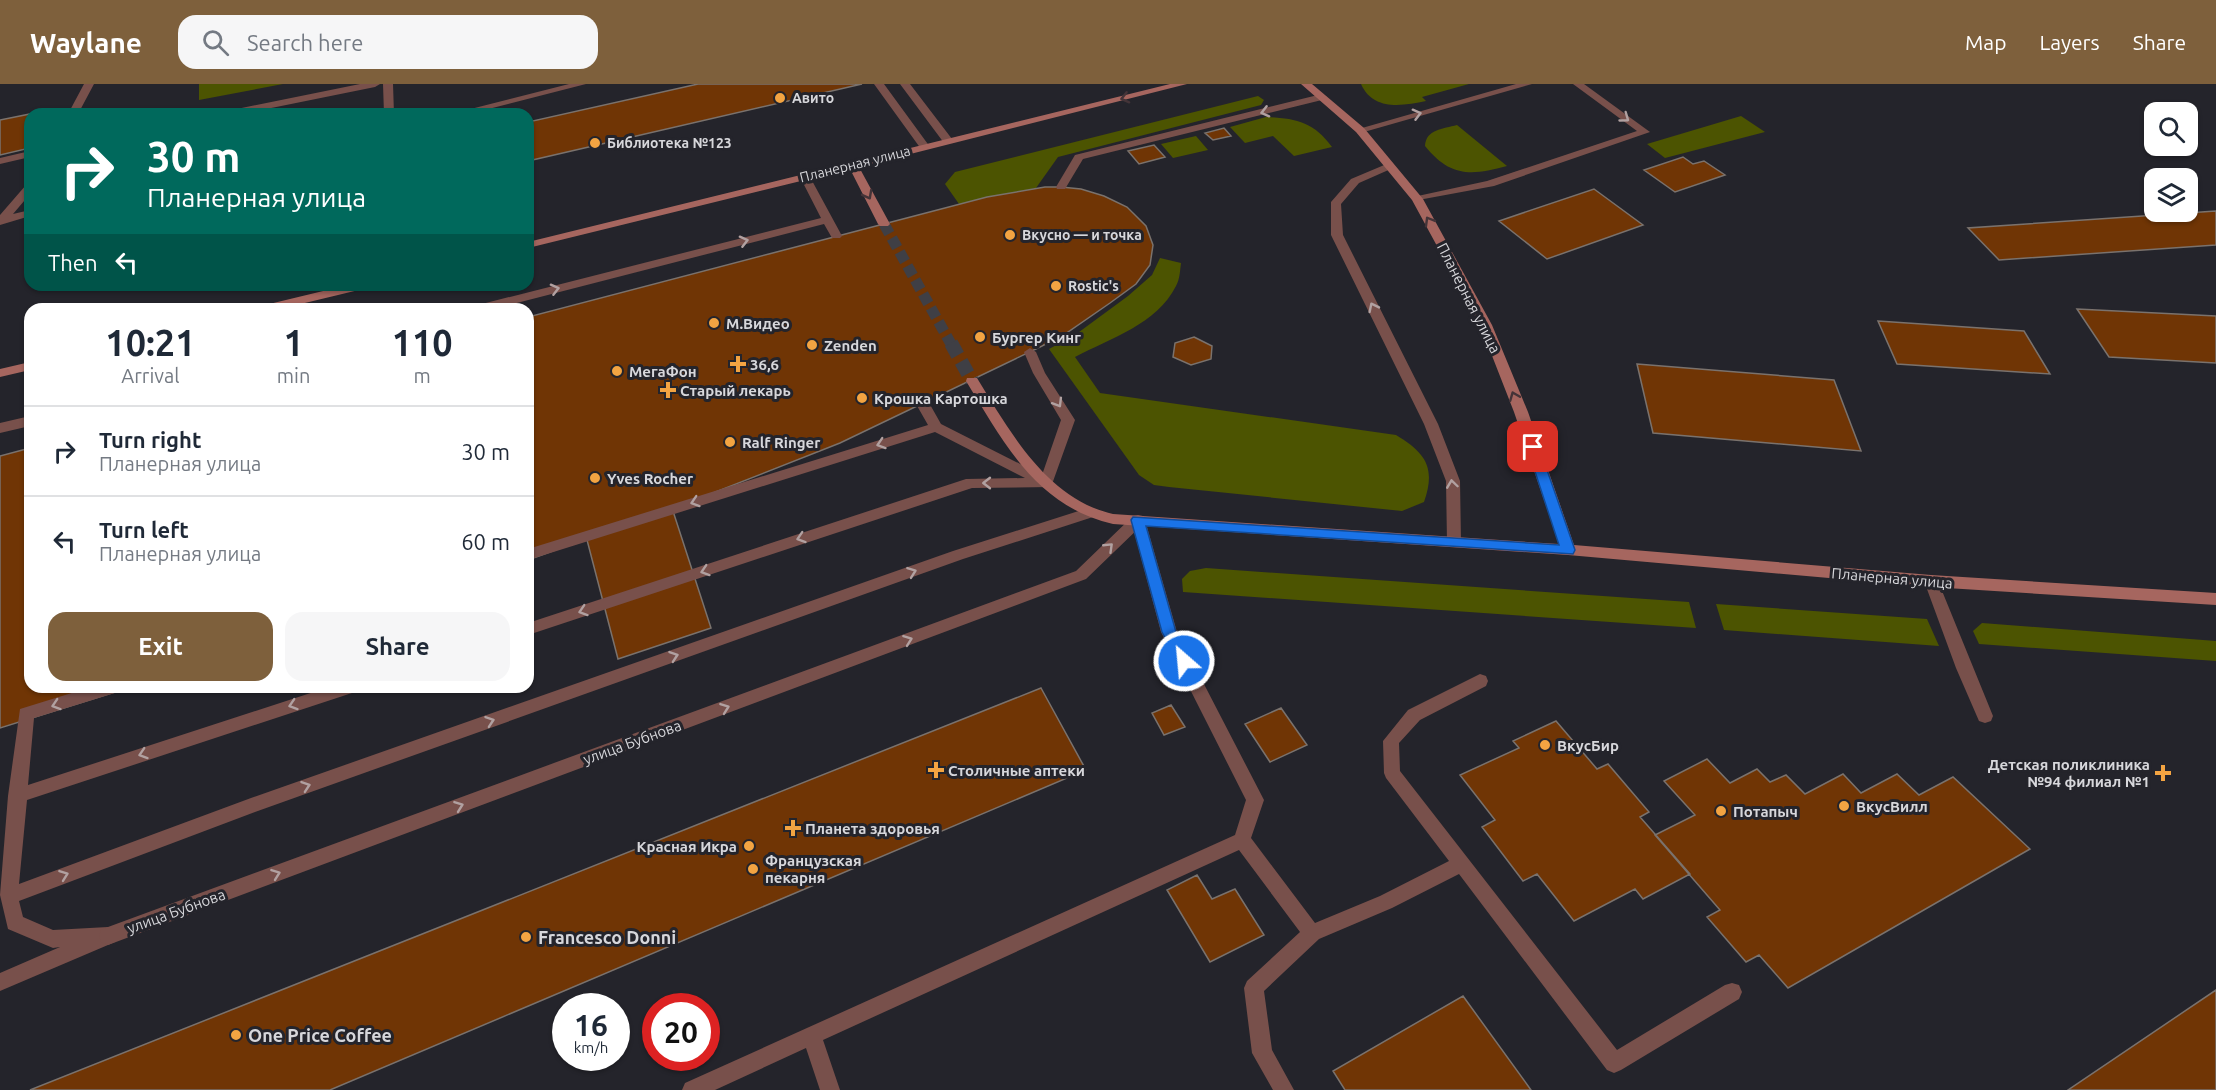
<!DOCTYPE html>
<html lang="en">
<head>
<meta charset="utf-8">
<style>
  body { margin:0; font-family:Ubuntu,sans-serif; background:#f6f6f7; color:#1f2937; height:100vh; display:flex; flex-direction:column; font-size:22px; white-space:nowrap }
  * { box-sizing:border-box; margin:0 }
  p { font-size:20px; color:#747a83 }
  .icon { flex:none; width:33px; height:33px; fill:none; stroke:currentColor; stroke-width:2; stroke-linecap:round; stroke-linejoin:round }
  .map { position:relative; flex:1; overflow:hidden }
  .panel { position:absolute; left:24px; top:219px; width:510px; height:390px; display:flex; flex-direction:column; background:#fff; border-radius:18px; box-shadow:0 2px 4px #0004 }
  .panel>* { flex:none }
  .hud { position:absolute; left:24px; top:24px; width:510px; height:183px; border-radius:18px; box-shadow:0 2px 4px #0004; background:#00695c; color:#fff; overflow:hidden }
  .controls { position:absolute; left:2144px; top:18px; display:grid; gap:12px }
  .controls a { display:grid; place-items:center; width:54px; height:54px; border-radius:12px; background:#fff; box-shadow:0 2px 4px #0004; font-size:30px }
  .speed { position:absolute; left:552px; top:909px; display:flex; gap:12px; font-size:30px; font-weight:700; text-align:center }
  .speed>* { display:grid; place-content:center; width:78px; height:78px; border-radius:50%; background:#fff; box-shadow:0 2px 4px #0004; line-height:1 }
  .speed small { font-size:15px; font-weight:400 }
  .speed .limit { border:9px solid #d22; background:#fff; color:#111 }
  .pin { position:absolute; display:grid; place-items:center; width:51px; height:51px; color:#fff; margin:-26px; border-radius:12px; box-shadow:0 3px 9px #0006 }
  .me { position:absolute; width:66px; margin:-33px; rotate:333deg; stroke-linejoin:round; filter:drop-shadow(0 0 4px #0008) }
  .turn { display:flex; align-items:center; gap:21px; height:126px; padding:0 24px; font-size:27px }
  .turn .icon { width:78px; height:78px; stroke-width:2.5 }
  .turn b { display:block; font-size:42px; line-height:51px }
  .then { display:flex; align-items:center; height:57px; padding:0 24px; background:#0003; gap:12px; font-size:22px }
  .eta { display:flex; justify-content:space-evenly; align-items:center; height:102px; text-align:center }
  .eta b { font-size:36px; font-weight:700; line-height:42px }
  .cta { display:flex; gap:12px; margin-top:auto; padding:12px 24px }
  .cta a { flex:1; height:69px; border-radius:18px; background:#7e603c; color:#fff; font-size:24px; font-weight:700; line-height:69px; text-align:center }
  .cta a+a { background:#f6f6f7; color:#1f2937 }
  ul { padding:0; list-style:none }
  li { display:flex; align-items:center; gap:18px; height:90px; padding:0 24px; border-top:2px solid #e0e1e3 }
  li div { flex:1 }
  li b { display:block; font-size:22px }
  li em { font-style:normal }
  header { display:flex; align-items:center; gap:36px; box-sizing:border-box; height:84px; padding:0 30px; background:#7e603c; color:#fff }
  header strong { font-size:28px }
  nav { display:flex; gap:33px; margin-inline-start:auto; font-size:21px }
  .search { width:420px; height:54px; background:#f6f6f7; display:flex; align-items:center; gap:15px; box-sizing:border-box; padding:0 21px; border-radius:18px; color:#747a83; font-size:22px }
  .map>svg:first-child { display:block }
</style>
</head>
<body>
<header>
<strong>Waylane</strong>
<div class="search"><svg class="icon" aria-label="search" viewBox="0 0 24 24"><circle cx="10" cy="10" r="6"/><path d="M15 15l6 6"/></svg>Search here</div>
<nav><a>Map</a><a>Layers</a><a>Share</a></nav>
</header>
<div class="map">
<svg width="2216" height="1006" viewBox="0 0 2216 1006">
  <rect width="100%" height="100%" fill="#24242b"/>
  <path fill="#4c5401" d="M199 0H283L199 16Z
    M1361 0H1469L1422 13 1426 17C1402 22 1373 27 1361 0Z
    M1258 12 1264 16 1261 21 1058 73 1036 104 959 120 945 100 955 88Z
    M1741 32 1765 48 1665 74 1647 60Z
    M1266 33C1296 34 1314 38 1332 63L1294 72 1273 52 1245 59 1230 43Z
    M1457 41 1507 82C1471 92 1450 93 1425 62 1426 45 1443 45 1457 41Z
    M1196 52 1208 66 1173 74 1161 60Z
    M1160 174 1181 179C1180 186 1180 195 1176 202 1157 240 1111 254 1075 273L1100 309 1396 351C1426 369 1436 384 1424 418L1402 427 1169 403 1154 401 1139 391 1049 265 1075 251 1128 212 1152 191Z
    M1206 484 1689 518 1696 544 1183 508 1182 495 1190 487Z
    M1716 520 1927 535 1939 562 1724 546Z
    M1982 539 2216 557V577L1979 560 1973 547Z"/>
  <path fill="#703505" stroke="#7a726d" stroke-width="1.5" d="M698 0H862L528 77V38Z
    M30 30V64L0 71V36Z
    M1224 44 1231 52 1213 56 1205 49Z
    M1154 61 1165 73 1139 80 1128 67Z
    M1683 73 1693 80 1704 77 1725 91 1675 108 1644 86Z
    M1061 103 1081 105 1104 112 1127 123 1146 142 1153 161 1150 181 1136 200 1110 219 1065 250 1040 263 840 359 708 411 528 476V233L987 113 1045 103Z
    M1594 105 1643 141 1547 175 1499 137Z
    M2216 127V161L1999 176 1968 144Z
    M2077 225 2216 232V279L2109 273Z
    M1878 237 2024 247 2050 290 1897 280Z
    M1194 253 1212 262 1211 275 1191 281 1173 273 1175 259Z
    M1637 280 1834 296 1861 367 1653 349Z
    M30 364V603H131L0 644V372Z
    M672 424 711 544 618 575 587 456Z
    M1041 604 1086 686 330 1006H30Z
    M1171 621 1185 643 1164 651 1152 629Z
    M1281 624 1307 661 1270 678 1245 640Z
    M1556 637 1597 685 1608 680 1649 728 1640 733 1690 790 1643 815 1635 805 1574 837 1537 790 1523 797 1482 743 1495 736 1460 691 1519 664 1513 657Z
    M1707 675 1730 699 1757 685 1770 698 1786 691 1805 710 1843 690 1861 709 1897 690 1919 711 1953 693 2030 765 1788 904 1759 871 1746 878 1707 833 1720 826 1655 751 1695 731 1664 697Z
    M1197 791 1212 815 1235 805 1264 851 1210 878 1167 806Z
    M2216 906V1006H2068Z
    M1463 912 1531 1006H1345L1333 987Z"/>
  <g fill="none" stroke-linecap="round" stroke-linejoin="round">
    <path stroke="#3f3f45" stroke-width="11" stroke-dasharray="11 5" stroke-linecap="butt" d="M884 140 951 260"/>
    <path stroke="#3f3f45" stroke-width="14" stroke-dasharray="14 7" stroke-linecap="butt" d="M951 259 972 297"/>
    <path fill="#78504b" fill-rule="evenodd" d="M84 0H94L78 30H68Z
      M360 0H380L375 3 242 30H222L227 27Z
      M383 0H393L394 30H384Z
      M569 0H586L469 30H451Z
      M874 0H884L930 63 929 65H921Z
      M900 0H910L952 55V59H944Z
      M1516 0H1532L1364 48 1355 46Z
      M1573 0H1584L1650 48 1494 102 1413 117V113L1487 97 1637 47Z
      M1322 10 1327 13 1326 15 1083 75 1065 105H1057L1056 103 1075 71Z
      M30 67V73L0 80V74Z
      M1389 79 1393 80V84L1359 99 1341 120 1343 151 1438 340 1460 397 1461 458 1454 463 1447 458 1446 397 1424 340 1331 151V118L1351 95Z
      M805 90 810 93 842 152 840 154H832L824 140 493 225H472L474 222 821 134 800 93Z
      M30 100V110L13 130 30 126V132L0 141V131L26 101Z
      M1030 264 1036 268 1045 289 1075 336 1051 403 972 404 528 551V539L966 395 1025 394 935 348 528 476V465L928 341 916 320 918 317H928L941 340 1042 391 1061 336 1033 289 1024 268Z
      M30 332V342L0 349V339Z
      M1088 424 1093 425 1095 429 1093 433 963 475 255 728 19 817 23 833 53 846 108 843 115 846 117 852 115 858 0 907V889L60 863 53 864 8 845 0 811 8 712 20 625 91 603H120L118 608 34 634 28 701 329 603H357L355 608 27 716 19 800 251 714 953 467Z
      M1138 431 1145 436 1177 548 1264 716 1251 754 1315 839 1380 812 1449 777 1386 694 1384 689 1383 657 1408 626 1480 590 1486 592 1488 597 1486 602 1420 636 1399 659 1400 687 1617 966 1725 901 1732 899 1739 901 1742 908 1739 915 1621 986 1614 989 1607 986 1459 790 1392 824 1319 855 1264 907 1272 966 1294 1006H1273L1252 969 1244 904 1247 897 1300 848 1239 766 823 956 840 1006H820L806 964 715 1006H682L685 999 1235 751 1246 716 1161 548 1131 436Z
      M1931 491 1936 493 1938 497 1993 632 1991 637 1985 639 1979 637 1956 584 1924 497 1926 493Z"/>
    <path fill="#78504b" fill-rule="evenodd" d="M1138 431 1143 432 1145 436 1143 440 1086 495 108 861 101 858 99 852 101 846 108 843 1076 487 1133 432Z"/>
    <path fill="#a6665f" fill-rule="evenodd" d="M1170 0H1187L859 83 890 140 888 142H880L878 140 850 85 528 164V158Z
      M1301 0H1312L1364 44 1423 115 1492 241 1528 328 1574 461 1931 491 2216 509V521L1931 503 1568 471 1113 440C1036 422 1004 359 966 297L967 294H977C1010 348 1047 415 1113 430L1559 460 1514 328 1480 241 1412 116 1356 48Z
      M348 201H369L367 204 280 225H259L261 222Z
      M30 278V286L0 293V285Z"/>
  </g>
  <defs><path id="oneway-chevron" d="M-2-3.5L2.5 0L-2 3.5" fill="none" stroke-width="1.6" stroke-linecap="round" stroke-linejoin="round" transform="scale(1.5)"/></defs>
  <g stroke="#443438">
    <use href="#oneway-chevron" transform="translate(1125 14) rotate(166)"/>
    <use href="#oneway-chevron" transform="translate(868 111) rotate(62)"/>
    <use href="#oneway-chevron" transform="translate(1429 137) rotate(-120)"/>
    <use href="#oneway-chevron" transform="translate(1514 312) rotate(-112)"/>
  </g>
  <g stroke="#b1a1a1">
    <use href="#oneway-chevron" transform="translate(1265 28) rotate(166)"/>
    <use href="#oneway-chevron" transform="translate(1417 30) rotate(-15)"/>
    <use href="#oneway-chevron" transform="translate(1625 34) rotate(36)"/>
    <use href="#oneway-chevron" transform="translate(744 157) rotate(-14)"/>
    <use href="#oneway-chevron" transform="translate(555 205) rotate(-14)"/>
    <use href="#oneway-chevron" transform="translate(1373 223) rotate(-116)"/>
    <use href="#oneway-chevron" transform="translate(1058 319) rotate(59)"/>
    <use href="#oneway-chevron" transform="translate(881 360) rotate(162)"/>
    <use href="#oneway-chevron" transform="translate(987 399) rotate(-180)"/>
    <use href="#oneway-chevron" transform="translate(1452 400) rotate(-98)"/>
    <use href="#oneway-chevron" transform="translate(695 418) rotate(162)"/>
    <use href="#oneway-chevron" transform="translate(801 454) rotate(162)"/>
    <use href="#oneway-chevron" transform="translate(1109 463) rotate(-44)"/>
    <use href="#oneway-chevron" transform="translate(705 487) rotate(162)"/>
    <use href="#oneway-chevron" transform="translate(912 488) rotate(-20)"/>
    <use href="#oneway-chevron" transform="translate(583 527) rotate(162)"/>
    <use href="#oneway-chevron" transform="translate(908 556) rotate(-20)"/>
    <use href="#oneway-chevron" transform="translate(674 572) rotate(-19)"/>
    <use href="#oneway-chevron" transform="translate(56 621) rotate(162)"/>
    <use href="#oneway-chevron" transform="translate(293 621) rotate(162)"/>
    <use href="#oneway-chevron" transform="translate(725 624) rotate(-20)"/>
    <use href="#oneway-chevron" transform="translate(490 637) rotate(-19)"/>
    <use href="#oneway-chevron" transform="translate(143 670) rotate(162)"/>
    <use href="#oneway-chevron" transform="translate(306 702) rotate(-19)"/>
    <use href="#oneway-chevron" transform="translate(459 722) rotate(-20)"/>
    <use href="#oneway-chevron" transform="translate(276 790) rotate(-20)"/>
    <use href="#oneway-chevron" transform="translate(64 791) rotate(-20)"/>
  </g>
  <path fill="#1a73e8" stroke="#114b97" stroke-width="1.5" d="M1533 359 1539 363 1575 466 1573 470 1146 442 1176 548 1191 577 1189 581H1179L1162 548 1131 436 1133 433 1559 461 1527 363Z"/>
  <g fill="#f3a442" stroke="#24242b" stroke-width="2">
    <circle cx="780" cy="14" r="6"/>
    <circle cx="595" cy="59" r="6"/>
    <circle cx="1010" cy="151" r="6"/>
    <circle cx="1056" cy="202" r="6"/>
    <circle cx="714" cy="239" r="6"/>
    <circle cx="980" cy="253" r="6"/>
    <circle cx="812" cy="261" r="6"/>
    <path d="M735 271h6v6h6v6h-6v6h-6v-6h-6v-6h6z"/>
    <circle cx="617" cy="287" r="6"/>
    <path d="M665 297h6v6h6v6h-6v6h-6v-6h-6v-6h6z"/>
    <circle cx="862" cy="314" r="6"/>
    <circle cx="730" cy="358" r="6"/>
    <circle cx="595" cy="394" r="6"/>
    <circle cx="1545" cy="661" r="6"/>
    <path d="M933 677h6v6h6v6h-6v6h-6v-6h-6v-6h6z"/>
    <path d="M2160 680h6v6h6v6h-6v6h-6v-6h-6v-6h6z"/>
    <circle cx="1844" cy="722" r="6"/>
    <circle cx="1721" cy="727" r="6"/>
    <path d="M790 735h6v6h6v6h-6v6h-6v-6h-6v-6h6z"/>
    <circle cx="749" cy="762" r="6"/>
    <circle cx="753" cy="785" r="6"/>
    <circle cx="526" cy="853" r="6"/>
    <circle cx="236" cy="951" r="6"/>
  </g>
  <g text-anchor="middle" dominant-baseline="central" stroke-width="6" stroke-linejoin="round" paint-order="stroke">
    <g font-size="14" font-weight="bold" fill="#d7d7db" stroke="#24242b" text-anchor="start">
      <text x="792" y="14">Авито</text>
      <text x="607" y="59">Библиотека №123</text>
      <text x="1022" y="151">Вкусно — и точка</text>
      <text x="1068" y="202">Rostic's</text>
    </g>
    <g font-size="14" fill="#d7d7db" stroke="#24242b">
      <text transform="translate(855 80) rotate(-14)">Планерная улица</text>
    </g>
    <g font-size="15" fill="#d7d7db" stroke="#24242b">
      <text transform="translate(1469 214) rotate(63)">Планерная улица</text>
      <text transform="translate(1892 494) rotate(5)">Планерная улица</text>
      <text transform="translate(632 658) rotate(-20)">улица Бубнова</text>
      <text transform="translate(176 827) rotate(-20)">улица Бубнова</text>
    </g>
    <g font-size="15" font-weight="bold" fill="#d7d7db" stroke="#24242b" text-anchor="start">
      <text x="726" y="239">М.Видео</text>
      <text x="992" y="253">Бургер Кинг</text>
      <text x="824" y="261">Zenden</text>
      <text x="750" y="280">36,6</text>
      <text x="629" y="287">МегаФон</text>
      <text x="680" y="306">Старый лекарь</text>
      <text x="874" y="314">Крошка Картошка</text>
      <text x="742" y="358">Ralf Ringer</text>
      <text x="607" y="394">Yves Rocher</text>
      <text x="1557" y="661">ВкусБир</text>
      <text x="2150" y="680" text-anchor="end">Детская поликлиника<tspan x="2150" dy="17">№94 филиал №1</tspan></text>
      <text x="948" y="686">Столичные аптеки</text>
      <text x="1856" y="722">ВкусВилл</text>
      <text x="1733" y="727">Потапыч</text>
      <text x="805" y="744">Планета здоровья</text>
      <text x="737" y="762" text-anchor="end">Красная Икра</text>
      <text x="765" y="776">Французская<tspan x="765" dy="17">пекарня</tspan></text>
    </g>
    <g font-size="18" font-weight="bold" fill="#d7d7db" stroke="#24242b" text-anchor="start">
      <text x="538" y="853">Francesco Donni</text>
      <text x="248" y="951">One Price Coffee</text>
    </g>
  </g>
</svg>
<div class="controls">
<a><svg class="icon" aria-label="search" viewBox="0 0 24 24"><circle cx="10" cy="10" r="6"/><path d="M15 15l6 6"/></svg></a>
<a><svg class="icon" aria-label="layers" viewBox="0 0 24 24"><path d="M12 4l9 5-9 5-9-5zM3 14l9 5 9-5"/></svg></a>
</div>
<div class="speed"><div>16<small>km/h</small></div><div class="limit">20</div></div>
<div class="pin" style="left:1533px;top:363px;background:#d93025"><svg class="icon" aria-label="arrive" viewBox="0 0 24 24"><path d="M6 21V4h12l-3 4 3 4H6"/></svg></div>
<svg class="me" style="left:1184px;top:577px" viewBox="-20 -20 40 40"><circle r="17" fill="#1a73e8" stroke="#fff" stroke-width="3"/><path d="M0-11L8 9 0 5-8 9z" fill="#fff"/></svg>
<div class="hud">
<div class="turn"><svg class="icon" aria-label="right" viewBox="0 0 24 24"><path d="M7 20v-9h11M14 6l5 5-5 5"/></svg><div><b>30 m</b>Планерная улица</div></div>
<div class="then">Then<svg class="icon" aria-label="left" viewBox="0 0 24 24"><path d="M17 20v-9H6M10 6l-5 5 5 5"/></svg></div>
</div>
<section class="panel">
<div class="eta">
<div><b>10:21</b><p>Arrival</p></div>
<div><b>1</b><p>min</p></div>
<div><b>110</b><p>m</p></div>
</div>
<ul>
<li><svg class="icon" aria-label="right" viewBox="0 0 24 24"><path d="M7 20v-9h11M14 6l5 5-5 5"/></svg><div><b>Turn right</b><p>Планерная улица</p></div><em>30 m</em></li>
<li><svg class="icon" aria-label="left" viewBox="0 0 24 24"><path d="M17 20v-9H6M10 6l-5 5 5 5"/></svg><div><b>Turn left</b><p>Планерная улица</p></div><em>60 m</em></li>
</ul>
<div class="cta"><a>Exit</a><a>Share</a></div>
</section>
</div>
</body>
</html>
